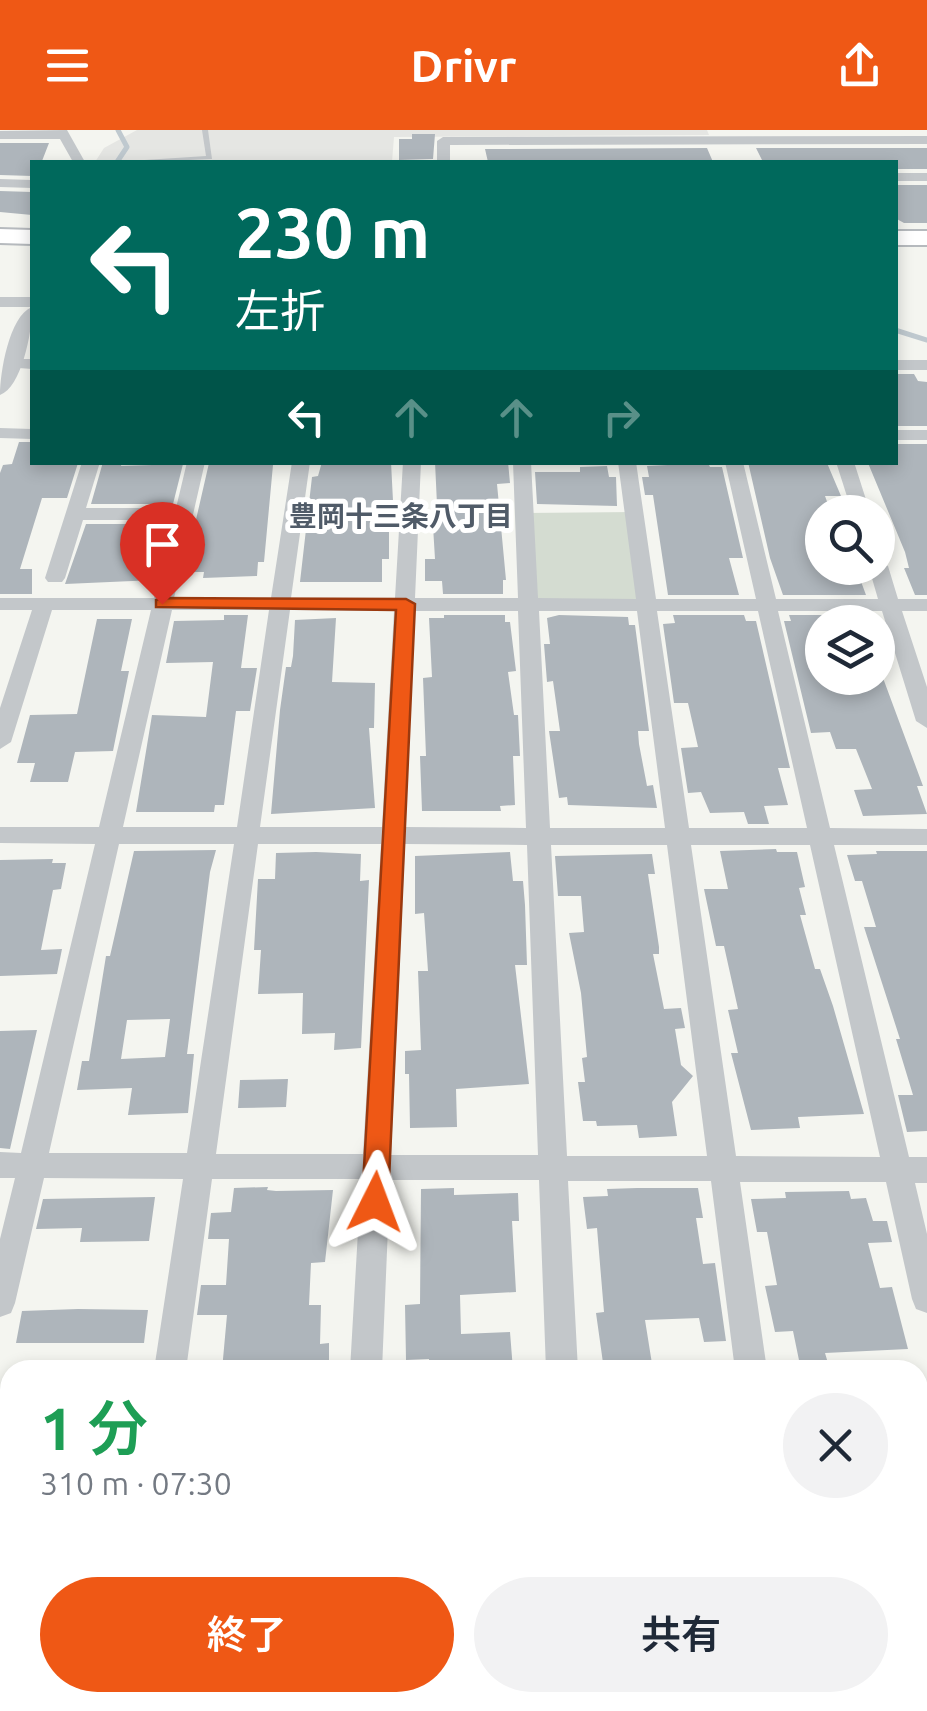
<!DOCTYPE html>
<html lang="ja">
<head>
<meta charset="utf-8">
<style>
  body { margin:0; font-family:Ubuntu,"Noto Sans JP",sans-serif; background:#f2f2f3; color:#1f2937; height:100vh; display:flex; flex-direction:column; font-size:38px; white-space:nowrap }
  * { box-sizing:border-box; margin:0 }
  p { font-size:32px; color:#747a83 }
  .icon { flex:none; width:55px; height:55px; fill:none; stroke:currentColor; stroke-width:2; stroke-linecap:round; stroke-linejoin:round }
  .map { position:relative; flex:1; overflow:hidden }
  .details { position:absolute; left:0px; top:1230px; width:928px; height:352px; display:flex; flex-direction:column; background:#fff; border-radius:30px 30px 0 0; box-shadow:0 5px 15px #0003 }
  .details>* { flex:none }
  .hud { position:absolute; left:30px; top:30px; width:868px; height:305px; border-radius:0px; box-shadow:0 5px 15px #0003; background:#00695c; color:#fff; overflow:hidden }
  .buttons { position:absolute; left:805px; top:365px; display:grid; gap:20px }
  .buttons a { display:grid; place-items:center; width:90px; height:90px; border-radius:50%; background:#fff; box-shadow:0 5px 15px #0003; font-size:50px }
  .pin { position:absolute; display:grid; place-items:center; width:85px; height:85px; color:#fff; margin:-102px -42px; border-radius:50% 50% 50% 0; rotate:-45deg; box-shadow:0 0 10px #0007 }
  .pin .icon { rotate:45deg }
  .me { position:absolute; width:110px; margin:-55px; rotate:3deg; stroke-linejoin:round; filter:drop-shadow(0 0 8px #0008) }
  .turn { display:flex; align-items:center; gap:35px; height:210px; padding:0 40px; font-size:45px }
  .turn .icon { width:130px; height:130px; stroke-width:2.5 }
  .turn b { display:block; font-size:70px; line-height:85px }
  .lanes { display:flex; align-items:center; height:95px; padding:0 40px; background:#0003; justify-content:center; gap:50px; direction:ltr }
  .lanes .off { opacity:.35 }
  .round { display:grid; place-items:center; flex:none; width:105px; height:105px; border-radius:52px; background:#f2f2f3 }
  .headline { display:flex; align-items:center; justify-content:space-between; height:170px; padding:0 40px }
  h1 { font-size:60px; font-weight:600; line-height:75px; color:#1e9e55 }
  .button { display:flex; gap:20px; margin-top:auto; padding:20px 40px }
  .button a { flex:1; height:115px; border-radius:60px; background:#ef5815; color:#fff; font-size:40px; font-weight:600; line-height:115px; text-align:center }
  .button a+a { background:#f2f2f3; color:#1f2937 }
  header { display:flex; justify-content:space-between; align-items:center; height:130px; padding:0 40px; background:#ef5815; color:#fff; font-size:45px; font-weight:600 }
  .map>svg:first-child { display:block }
</style>
</head>
<body>
<header><svg class="icon" aria-label="menu" viewBox="0 0 24 24"><path d="M4 6h16M4 12h16M4 18h16"/></svg>Drivr<svg class="icon" aria-label="share" viewBox="0 0 24 24"><path d="M12 15V3M7 8l5-5 5 5M5 13v7h14v-7"/></svg></header>
<div class="map">
<svg width="927" height="1581" viewBox="0 0 927 1581">
  <rect width="100%" height="100%" fill="#f4f5f0"/>
  <path fill="#e5e6e3" d="M137 0H707L709 5 394 7 392 32H95L104 18Z"/>
  <path fill="#d4dcd1" d="M635 382 647 474 529 475 524 383Z"/>
  <g fill="none" stroke-linecap="round" stroke-linejoin="round">
    <path stroke="#bfc9cf" stroke-width="5" d="M117 32 127 17 118 0
      M895 200 927 210"/>
  </g>
  <path fill="#aeb5bb" fill-rule="evenodd" d="M412 4H435L433 29 399 30V9H412Z
    M0 13H49L42 31H32V46L0 45Z
    M707 18 713 32H488L485 19Z
    M756 18H927V39H895V32H763Z
    M895 55H927V93H904L895 88Z
    M0 61 32 62V85L0 82Z
    M895 244H914L918 251 927 252V296H895Z
    M19 312H32V334L78 333 67 368H42L20 439H32V464H0V343L3 335 12 334Z
    M895 314H927V465H915L904 438H909L905 422 868 333H895Z
    M103 332H122L121 336 183 334 173 374H91Z
    M322 332H391L394 390H389V429H382V452H300L312 347 318 346Z
    M435 332H508L510 353 497 354 506 450H503V464H443L442 451H425V429H435L433 396H438Z
    M748 332 827 333 841 366H825L830 380 822 382V438H856L866 465H783L770 428Z
    M209 333 273 335 264 432H258L257 446 203 448 204 442H184Z
    M708 333 710 337H722L743 428H729L739 465H668L653 365H645L642 347H649L647 336Z
    M607 336 609 347H616L617 376 537 374 535 342H580V337Z
    M86 394H168L155 450 65 454Z
    M224 485H248L241 538H257L250 581H236L224 675H215L214 682H136L152 585 206 587 213 532 166 533 174 491 224 490Z
    M444 485H505V492H510L516 541 508 542 514 585H518L520 626H513L515 675 500 676 501 681H422L420 626H426L423 548 432 547 429 488H444Z
    M559 485 628 487 629 495H635L649 601H638L639 614 647 656 653 655 657 678 568 675 567 667 559 668 549 601H560L553 551 547 552 544 514H550L547 488Z
    M673 485H744L746 491H756L790 638H778L788 675 764 676 769 694H748L744 682 710 683 701 662 688 663 681 618 698 617 688 573H674L663 494 675 493Z
    M789 485H873L876 492H822V548H883L923 656H917L927 684 863 686 854 660 872 659 856 619H836L830 602 811 603 784 491H791Z
    M336 488 332 552 375 553 374 598H369L375 678 271 684 280 580 286 537H291L293 526 295 490Z
    M97 489H132L121 541H129L113 621 75 622 68 652H30L35 633H17L30 585 77 584Z
    M776 719 777 722H797L805 757 799 758 806 785H800L815 839H820L833 876 864 984 798 987 800 998 751 1000 731 923H738L728 880 738 879 724 816H716L704 759H728L720 721Z
    M216 720 210 742 187 924H194L188 983 128 985 132 958 77 960 82 931H89L106 826H110L134 721ZM170 889 165 927 121 929 127 890Z
    M876 721H927V1001L907 1002 898 965H913L896 909H900L864 797H876L862 751H855L847 725 877 724Z
    M316 722 361 724 360 751 369 750 361 918 334 920 335 903 302 904 303 863 258 864 261 820H254L258 749H275L276 723Z
    M510 722 513 751H523L525 775 527 835H515L529 954 456 959 457 997 410 998 409 944H405V921L421 920 418 841H428L424 783 415 784V726Z
    M652 724 655 744H648L659 817V824H653L664 879 681 878 685 898 675 899 681 935 693 946 672 972 677 1006 639 1008 637 995 597 996 596 991H583L578 952H585L582 928 587 927 581 863 569 803 584 802 581 766H558L555 726Z
    M53 729 52 733H66L61 759 53 760 41 820 62 819 57 844 0 846V730Z
    M37 900 10 1019 0 1018V901Z
    M288 949 286 977 238 978 240 950Z
    M268 1057 267 1060 276 1061 333 1060 325 1132 311 1133 309 1175H321L320 1214 329 1213V1240H222L227 1185H197L201 1155H226L229 1109H208L211 1083 231 1082 234 1058Z
    M454 1058V1065L518 1063 519 1091H512L516 1162 460 1165 461 1204 510 1202 513 1240H429V1229L406 1230 405 1175 420 1174 421 1059Z
    M637 1058H698L703 1088H696L703 1134 715 1133 726 1211 704 1212 699 1188 645 1190 653 1240H604L596 1183 604 1182 597 1098 587 1099 583 1067 608 1066 607 1059Z
    M849 1061 851 1069 866 1068 873 1091H887L892 1112 868 1113 880 1158 892 1157 908 1219 825 1223 830 1240H801L793 1201 775 1202 765 1156 777 1155 767 1102H757L751 1069 786 1068 785 1062Z
    M155 1067 149 1111 80 1112 82 1098 36 1099 43 1069Z
    M78 1179 148 1180 144 1213H16L22 1181Z"/>
  <g fill="none" stroke-linecap="round" stroke-linejoin="round">
    <defs>
      <path id="primary" d="M0 99 32 100V114L0 113Z
        M895 101H927V115H895Z"/>
    </defs>
    <use href="#primary" stroke="#b6babe" stroke-width="4"/>
    <path fill="#c3c7ca" fill-rule="evenodd" d="M202 0H208L212 29 142 32 145 30 206 26Z"/>
    <path fill="#c3c7ca" fill-rule="evenodd" d="M67 0 85 32H73L60 9H0V1Z
      M927 6V14L450 15V32H437V11L443 7Z
      M895 43H927V51H895Z
      M0 49 32 50V58L0 57Z
      M0 167H32V177H0Z
      M11 229H32V239L5 237V231Z
      M895 230H927V240H895Z
      M0 298 32 299V309L0 308Z
      M895 300H927V310H895Z
      M82 332H100L86 378H176L187 332H205L174 468H271L292 332H310L291 468H395L403 332H421L415 468H518L513 332H531L538 468 636 469 618 332H636L656 469H756L725 332H743L776 469H878L869 438H878V430L888 436 898 469H927V481H902L927 557V598L916 591 882 481H778L830 698 927 699V715H834L909 1027H927V1053H915L927 1104V1183L916 1179 912 1169 886 1052H740L767 1240H735L711 1051H568L578 1240H546L539 1050H390L382 1240H350L361 1049H212L186 1240H154L183 1049 44 1048 15 1173 11 1183 0 1187V1109L15 1048H0V1022L21 1023 95 714 0 713V697H99L151 480H52L11 612 0 619V578L32 480H0V468H154L173 390H83L65 448 62 452H48L45 448ZM172 480H269L237 697H123ZM290 480 394 481 382 697H260ZM415 481H518L526 698 405 697ZM539 481H637L665 698H550ZM657 481H758L807 698H689ZM119 714H234L187 1023H49ZM258 714H381L363 1024H216ZM405 714 527 715 538 1025H391ZM551 715H667L707 1026H567ZM691 715H810L880 1027 736 1026Z
      M836 332H854L870 382H852Z
      M105 1572H142L141 1581H103Z
      M329 1572H367V1581H329Z
      M557 1572H595L596 1581H558Z
      M780 1572H818L819 1581H781Z"/>
    <path fill="#c3c7ca" fill-rule="evenodd" d="M32 177C33 198 22 258 0 265 0 243 9 186 32 177Z
      M0 1532 10 1533V1572H21L0 1576Z
      M918 1533H927V1577L907 1572H918Z"/>
    <use href="#primary" fill="#fff" fill-rule="evenodd"/>
  </g>
  <path fill="#ef5815" stroke="#9b390e" stroke-width="2.5" d="M162 468 406 469 415 474 388 1072 384 1080 375 1084 366 1080 362 1072 396 480 156 477V470Z"/>
  <g text-anchor="middle" dominant-baseline="central" stroke-width="10" stroke-linejoin="round" paint-order="stroke">
    <g font-size="28" font-weight="bold" fill="#505b68" stroke="#fff">
      <text x="401" y="385">豊岡十三条八丁目</text>
    </g>
  </g>
</svg>
<div class="buttons">
<a><svg class="icon" aria-label="search" viewBox="0 0 24 24"><circle cx="10" cy="10" r="6"/><path d="M15 15l6 6"/></svg></a>
<a><svg class="icon" aria-label="layers" viewBox="0 0 24 24"><path d="M12 4l9 5-9 5-9-5zM3 14l9 5 9-5"/></svg></a>
</div>
<div class="pin" style="left:162px;top:474px;background:#d93025"><svg class="icon" aria-label="arrive" viewBox="0 0 24 24"><path d="M6 21V4h12l-3 4 3 4H6"/></svg></div>
<svg class="me" style="left:375px;top:1072px" viewBox="-20 -20 40 40"><path d="M0-17L14 15 0 8-14 15z" fill="#ef5815" stroke="#fff" stroke-width="4"/></svg>
<div class="hud">
<div class="turn"><svg class="icon" aria-label="left" viewBox="0 0 24 24"><path d="M17 20v-9H6M10 6l-5 5 5 5"/></svg><div><b>230 m</b>左折</div></div>
<div class="lanes"><svg class="icon" aria-label="left" viewBox="0 0 24 24"><path d="M17 20v-9H6M10 6l-5 5 5 5"/></svg><svg class="icon off" aria-label="ahead" viewBox="0 0 24 24"><path d="M12 20V5M6 11l6-6 6 6"/></svg><svg class="icon off" aria-label="ahead" viewBox="0 0 24 24"><path d="M12 20V5M6 11l6-6 6 6"/></svg><svg class="icon off" aria-label="right" viewBox="0 0 24 24"><path d="M7 20v-9h11M14 6l5 5-5 5"/></svg></div>
</div>
<section class="details">
<div class="headline"><div><h1>1 分</h1><p>310 m · 07:30</p></div><a class="round"><svg class="icon" aria-label="close" viewBox="0 0 24 24"><path d="M6 6l12 12M18 6L6 18"/></svg></a></div>
<div class="button"><a>終了</a><a>共有</a></div>
</section>
</div>
</body>
</html>
